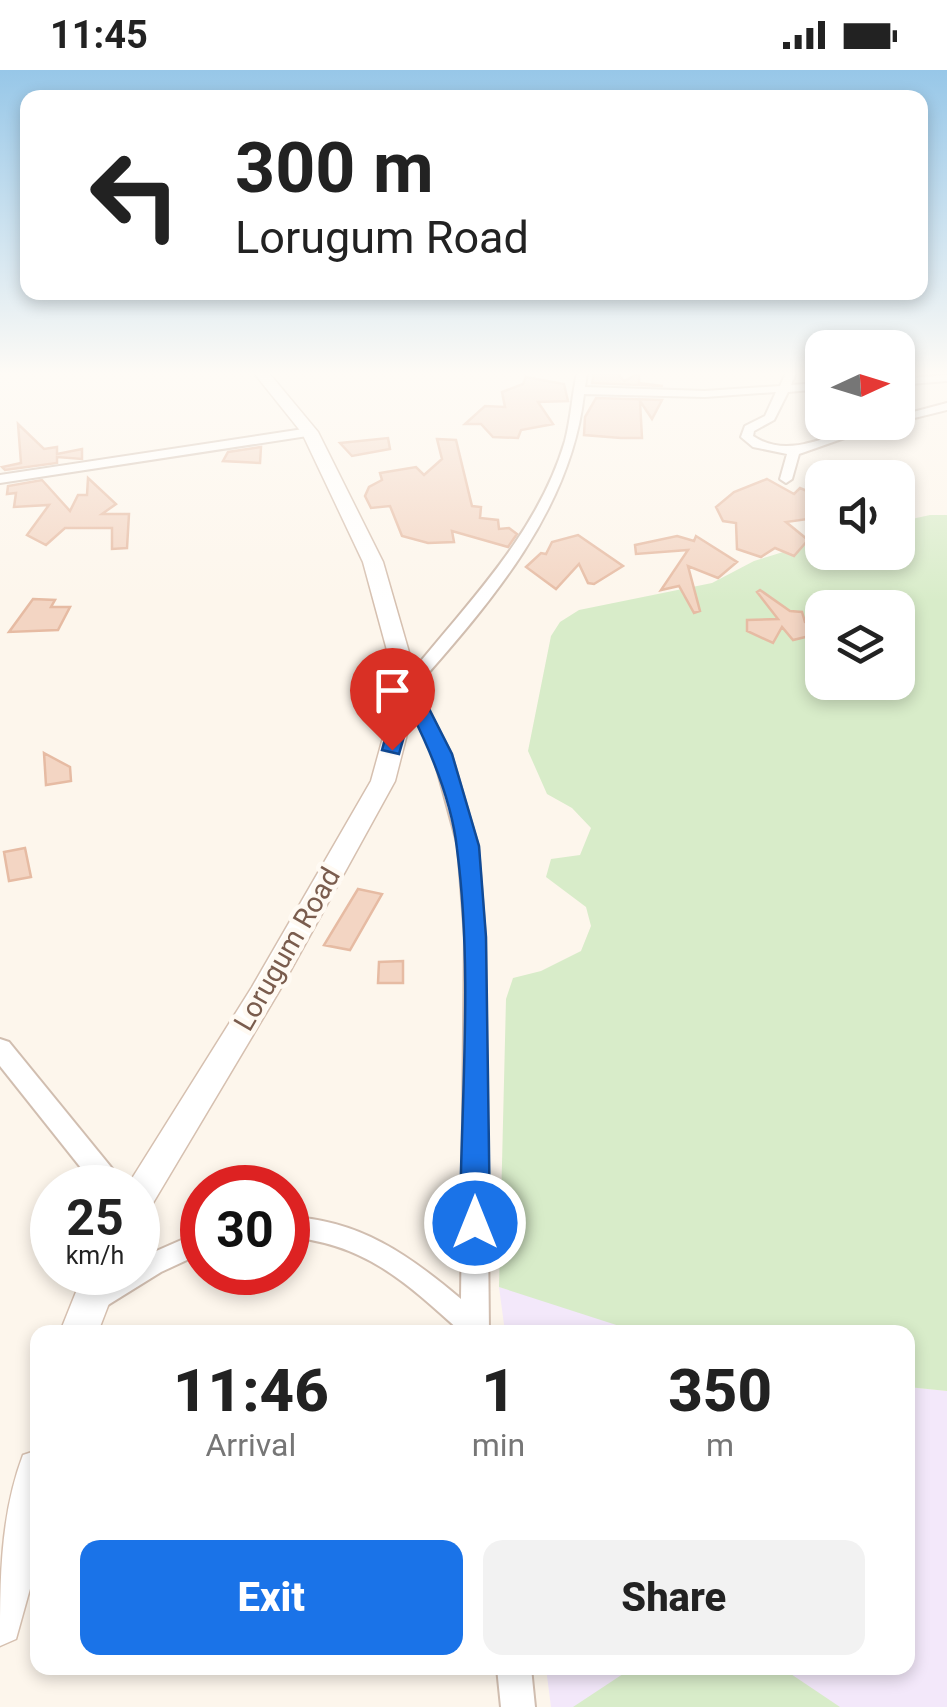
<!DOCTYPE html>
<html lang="en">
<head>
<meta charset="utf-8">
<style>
  body { margin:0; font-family:Roboto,sans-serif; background:#f2f2f2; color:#222; height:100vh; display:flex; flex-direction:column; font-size:38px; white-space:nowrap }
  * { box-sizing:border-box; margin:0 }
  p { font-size:32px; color:#767676 }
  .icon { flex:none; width:55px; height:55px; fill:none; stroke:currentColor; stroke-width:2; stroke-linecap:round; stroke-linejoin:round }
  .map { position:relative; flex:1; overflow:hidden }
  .drawer { position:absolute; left:30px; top:1255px; width:885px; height:350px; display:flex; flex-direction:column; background:#fff; border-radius:20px; box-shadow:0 5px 15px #0003 }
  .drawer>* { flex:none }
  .guide { position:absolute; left:20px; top:20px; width:908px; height:210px; border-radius:20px; box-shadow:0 5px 15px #0003; background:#fff; color:#222; overflow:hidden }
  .needle { width:65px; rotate:86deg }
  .tools { position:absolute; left:805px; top:260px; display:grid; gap:20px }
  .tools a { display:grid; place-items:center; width:110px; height:110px; border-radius:20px; background:#fff; box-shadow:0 5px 15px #0003; font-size:50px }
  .speed { position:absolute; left:30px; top:1095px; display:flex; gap:20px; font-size:50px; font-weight:700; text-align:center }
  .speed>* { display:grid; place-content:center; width:130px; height:130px; border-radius:50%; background:#fff; box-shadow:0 5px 15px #0003; line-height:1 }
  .speed small { font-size:25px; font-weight:400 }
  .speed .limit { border:15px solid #d22; background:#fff; color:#111 }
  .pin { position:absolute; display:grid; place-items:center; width:85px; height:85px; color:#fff; margin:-102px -42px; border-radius:50% 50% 50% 0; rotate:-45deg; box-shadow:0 0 10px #0007 }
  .pin .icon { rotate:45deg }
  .me { position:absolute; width:110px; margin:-55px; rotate:0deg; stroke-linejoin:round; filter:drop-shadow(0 0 8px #0008) }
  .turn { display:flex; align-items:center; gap:35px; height:210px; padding:0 50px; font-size:45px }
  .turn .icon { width:130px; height:130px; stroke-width:2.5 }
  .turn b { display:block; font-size:70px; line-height:85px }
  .eta { display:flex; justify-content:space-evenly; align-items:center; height:170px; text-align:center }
  .eta b { font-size:60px; font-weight:800; line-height:70px }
  .primary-button { display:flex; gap:20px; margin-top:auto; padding:20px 50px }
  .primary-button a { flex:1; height:115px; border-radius:20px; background:#1a73e8; color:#fff; font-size:40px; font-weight:800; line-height:115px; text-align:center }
  .primary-button a+a { background:#f2f2f2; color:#222 }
  .status { display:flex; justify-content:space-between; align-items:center; height:70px; padding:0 50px; background:#fff; direction:ltr }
  .status svg { height:28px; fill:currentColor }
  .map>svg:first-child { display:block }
</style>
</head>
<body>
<div class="status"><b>11:45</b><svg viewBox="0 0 49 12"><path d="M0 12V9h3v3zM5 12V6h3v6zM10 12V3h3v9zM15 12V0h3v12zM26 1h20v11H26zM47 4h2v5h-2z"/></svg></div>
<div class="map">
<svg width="947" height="1637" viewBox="0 0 947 1637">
  <rect width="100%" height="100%" fill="#fdf6ec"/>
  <path fill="#f3e8fa" d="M499 1217 578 1240 638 1262H505Z
    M908 1317 947 1321V1637H551L546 1598H908Z"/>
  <path fill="#d8ecc9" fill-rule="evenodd" d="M930 445H947V1321L908 1317V1262H638L499 1217 506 929 513 908 541 901 581 881 591 856 586 837 546 807 551 789 580 785 591 758 572 738 547 724 528 681 551 566 560 552 579 540 712 513 754 491 822 470V482H898V452ZM822 538H898V612H822Z
    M632 1598H782L840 1637H573Z"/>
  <path fill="#f3d5c3" stroke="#e6bba3" stroke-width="2.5" d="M594 303H617L624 311 639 303V313L663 316 592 313Z
    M526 307 564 314 568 331 538 332 553 354 521 360 518 368 493 367 481 354H465L485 336 505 337 502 322 523 314Z
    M596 328 662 330 652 349 640 331 642 368H621L584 365 585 347Z
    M18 354 44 379 57 377V384L82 379V389L57 387V393L5 400 2 397 21 393Z
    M388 368 390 379 352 386 340 373Z
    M437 369 456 370 472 436 481 437 480 448 498 450 499 459 509 458 517 464 508 477 452 461 454 472 428 473 402 466 390 436 371 438 365 426 369 417 382 410 380 403 416 397 424 405 442 389Z
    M261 377 260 393 223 391 228 382Z
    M88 408 116 434 102 444H129L127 478 112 479V458H65L46 475 27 465 49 435 14 437 16 423 7 424 8 416 42 410 70 441 78 425H87Z
    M767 409 794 424 800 418 814 424 822 419V447L786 452 808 470 794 486 775 478 761 487 737 479 736 453 723 451 716 437 734 422Z
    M578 465 623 496 594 514 588 513 579 494 556 519 526 497 541 483 546 484 552 472Z
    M677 466 694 471 696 466 737 492 718 508 688 496 700 541 694 543 679 516 661 520 688 480 636 484 635 475Z
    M760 520 790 541 802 542 805 552 822 563 793 570 782 557 773 573 747 561V550L778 549 757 522Z
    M33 529 55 530 51 537H70L58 560 9 562Z
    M44 683 70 697 71 711 46 715Z
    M25 778 31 807 9 811 4 782Z
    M358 819 382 824 350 880 324 875Z
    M403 891V913H378L379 892Z"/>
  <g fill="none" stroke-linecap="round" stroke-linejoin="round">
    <defs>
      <path id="minor" d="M577 303H587L585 317 705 321 780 316 786 303H796L791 315 822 313V319L788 322 774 350 754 361 753 366C796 395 844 352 890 352L799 384 792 409 786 413 780 409 787 384 753 377 741 367 745 356 765 346 776 322 705 327 584 324C571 440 491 532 416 617L451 684 478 776 485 867 489 1262H461C406 1212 364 1173 288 1167V1147C358 1149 409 1185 461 1229L465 867 458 776 433 684 400 617C461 539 536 469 565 371 571 348 572 325 577 303Z
        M947 305V311L898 315V309Z
        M947 333V340L898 352V346Z
        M310 358 314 359V365L0 413V405Z
        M202 1161V1183L161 1202 103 1238 93 1241 83 1238 79 1230C90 1209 117 1202 138 1202V1189Z
        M497 1598H531L535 1637H501Z"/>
      <path id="tertiary" d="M0 969 9 972 128 1118H97L0 996Z"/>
      <path id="secondary" d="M254 303H269L318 362 383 492 419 617 395 711 281 918 150 1138 138 1142V1118H126L252 917 371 711 397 617 363 492 302 363Z
        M84 1202H121L98 1262H60Z
        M38 1380V1490L16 1569 0 1576C0 1510 0 1446 23 1385Z"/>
    </defs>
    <use href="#minor" stroke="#d1beb0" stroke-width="4"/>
    <use href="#tertiary" stroke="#d1beb0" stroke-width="4"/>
    <use href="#secondary" stroke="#d6c0b0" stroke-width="3"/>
    <use href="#minor" fill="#fff" fill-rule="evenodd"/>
    <use href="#tertiary" fill="#fff" fill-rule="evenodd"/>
    <use href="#secondary" fill="#fff" fill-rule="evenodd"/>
  </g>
  <linearGradient id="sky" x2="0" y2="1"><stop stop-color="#97c7e8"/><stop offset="0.57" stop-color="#fefbf6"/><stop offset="1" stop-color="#fefbf6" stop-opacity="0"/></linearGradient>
  <rect width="947" height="532" fill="url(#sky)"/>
  <path fill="#1a73e8" stroke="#114b97" stroke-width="2.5" d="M408 612 418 617 452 684 479 776 486 867 490 1153 486 1161H465L460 1153C461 1030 473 901 457 779 452 732 432 684 411 642L399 684 382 680 399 617Z"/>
  <g text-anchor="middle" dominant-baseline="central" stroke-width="9" stroke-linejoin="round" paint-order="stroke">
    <g font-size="28" fill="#7a5c4d" stroke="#fffaf3">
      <text transform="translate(287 879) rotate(-60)">Lorugum Road</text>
    </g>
  </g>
</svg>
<div class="tools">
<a><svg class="needle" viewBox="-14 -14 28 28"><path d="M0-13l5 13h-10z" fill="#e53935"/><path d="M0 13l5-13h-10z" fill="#767676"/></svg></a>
<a><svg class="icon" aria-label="sound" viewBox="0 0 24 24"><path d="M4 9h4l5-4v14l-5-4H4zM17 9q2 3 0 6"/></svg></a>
<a><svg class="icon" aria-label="layers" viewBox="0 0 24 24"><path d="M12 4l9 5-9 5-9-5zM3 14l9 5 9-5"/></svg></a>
</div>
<div class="speed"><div>25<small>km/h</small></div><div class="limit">30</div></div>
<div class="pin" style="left:392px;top:680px;background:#d93025"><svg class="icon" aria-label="arrive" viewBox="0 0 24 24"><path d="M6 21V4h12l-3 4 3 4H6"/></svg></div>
<svg class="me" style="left:475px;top:1153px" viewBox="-20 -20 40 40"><circle r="17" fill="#1a73e8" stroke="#fff" stroke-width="3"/><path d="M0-11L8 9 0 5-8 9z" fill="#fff"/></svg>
<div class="guide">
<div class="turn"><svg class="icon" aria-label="left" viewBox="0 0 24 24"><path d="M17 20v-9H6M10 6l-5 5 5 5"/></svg><div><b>300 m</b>Lorugum Road</div></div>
</div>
<section class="drawer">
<div class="eta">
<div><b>11:46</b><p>Arrival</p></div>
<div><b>1</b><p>min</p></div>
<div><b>350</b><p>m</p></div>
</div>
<div class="primary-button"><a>Exit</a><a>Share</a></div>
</section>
</div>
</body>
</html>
